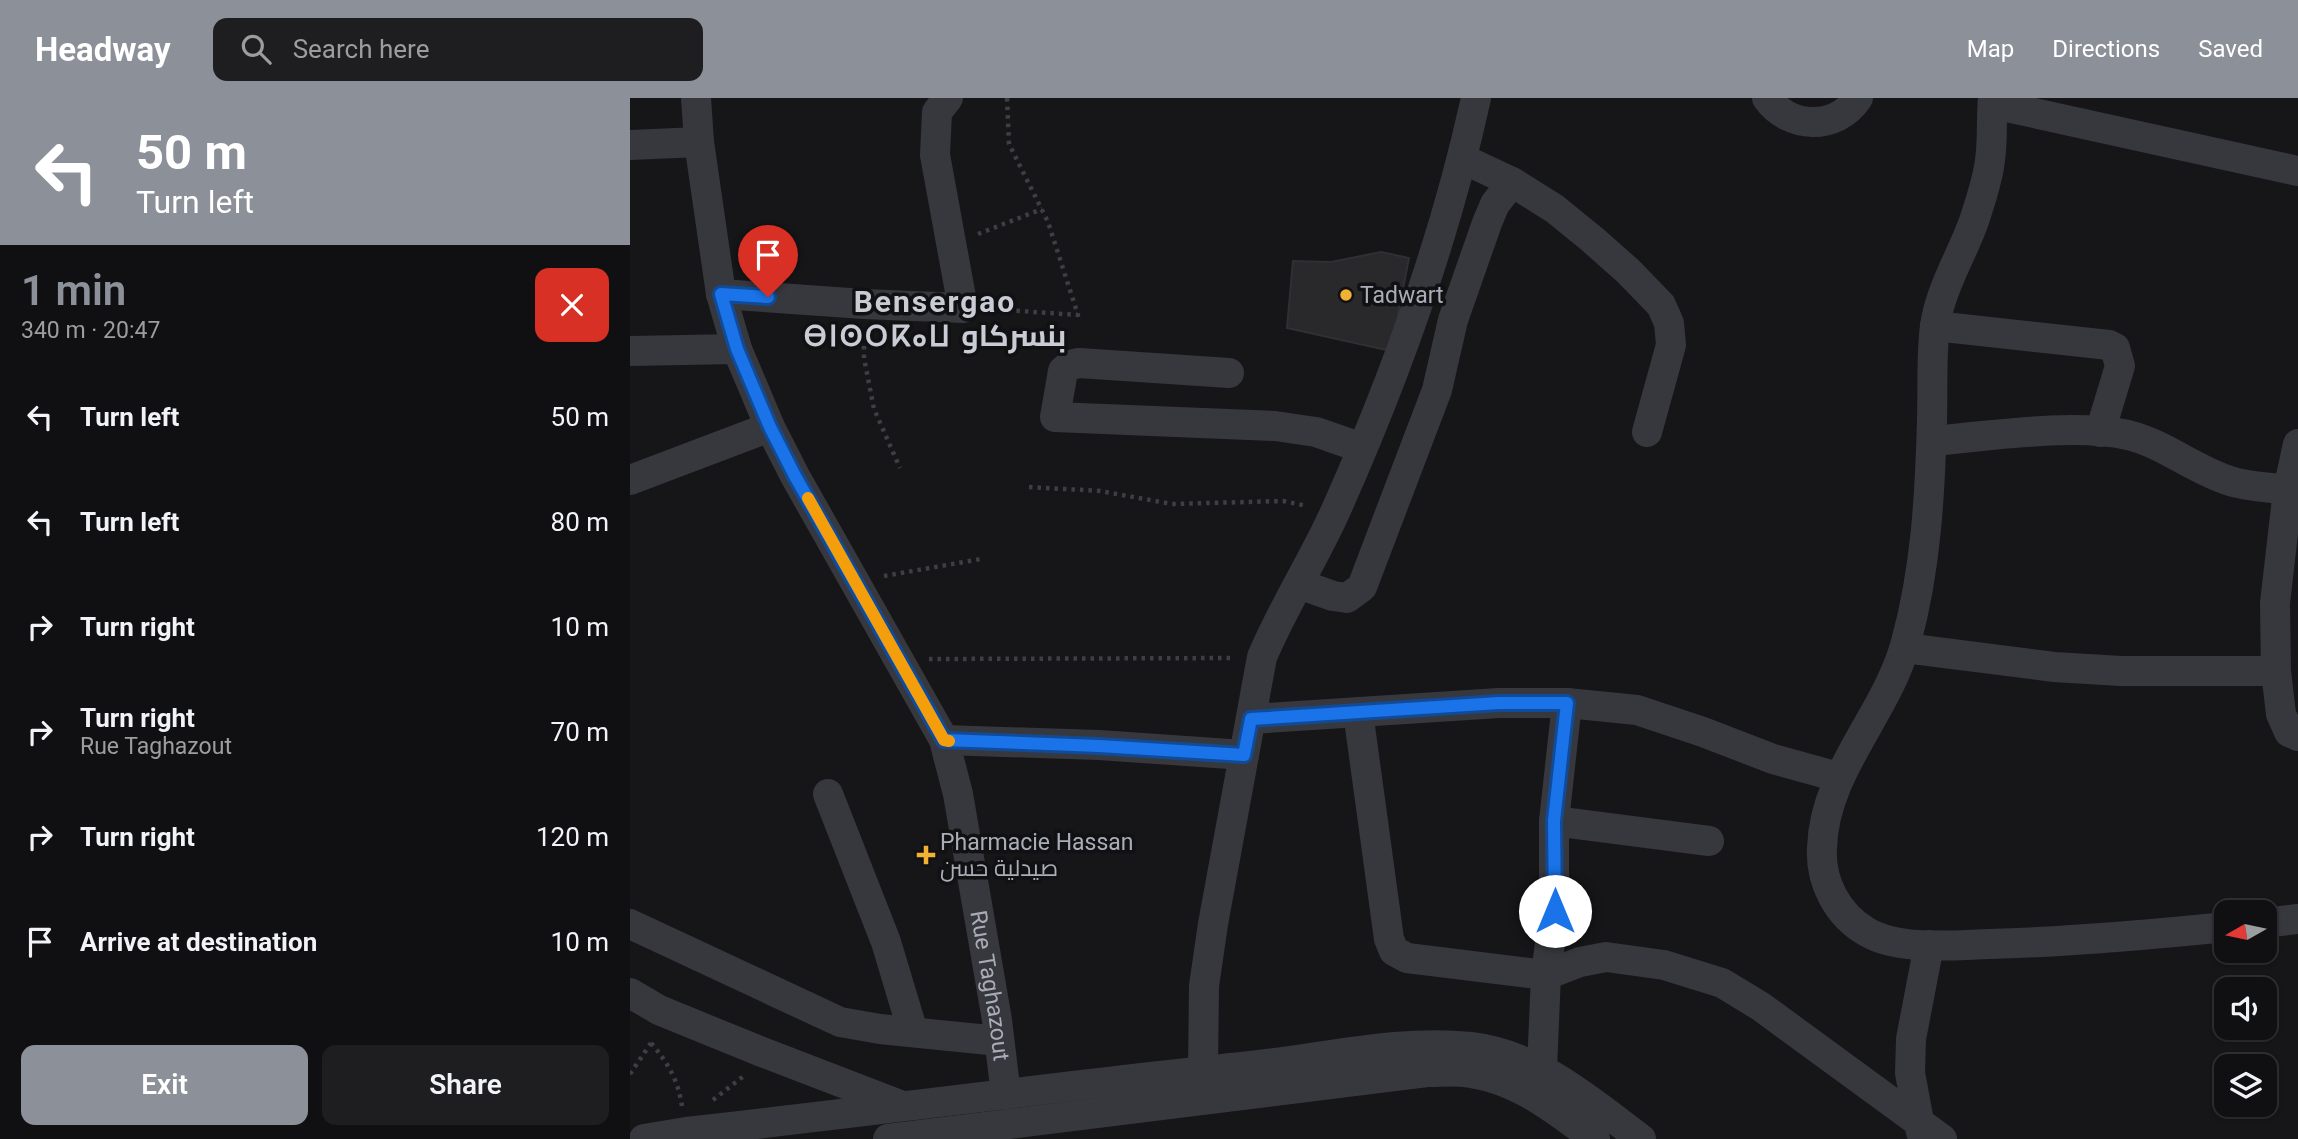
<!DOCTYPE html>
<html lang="en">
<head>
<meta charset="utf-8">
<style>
  body { margin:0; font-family:Roboto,Cairo,"Noto Sans Tifinagh",sans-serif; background:#1e1e20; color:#f1f3f6; height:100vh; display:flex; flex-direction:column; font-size:26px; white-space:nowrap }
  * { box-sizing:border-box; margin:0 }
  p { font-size:23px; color:#9c9d9f }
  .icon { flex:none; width:38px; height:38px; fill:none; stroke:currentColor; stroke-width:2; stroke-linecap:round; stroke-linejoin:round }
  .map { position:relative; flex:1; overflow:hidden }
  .side { display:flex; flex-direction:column; background:#101012; width:630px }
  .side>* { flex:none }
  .guide { background:#8c9099; color:#fff; overflow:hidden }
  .needle { width:46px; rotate:261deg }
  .controls { position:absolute; left:1584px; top:802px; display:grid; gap:14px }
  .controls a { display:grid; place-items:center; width:63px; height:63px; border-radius:14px; background:#101012; box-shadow:0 2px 5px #0004,0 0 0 2px #303032; font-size:35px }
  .pin { position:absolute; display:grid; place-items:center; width:60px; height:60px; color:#fff; margin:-72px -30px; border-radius:50% 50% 50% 0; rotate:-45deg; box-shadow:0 0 7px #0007 }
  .pin .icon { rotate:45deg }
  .me { position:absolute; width:77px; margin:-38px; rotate:0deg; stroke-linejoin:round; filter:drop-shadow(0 0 5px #0008) }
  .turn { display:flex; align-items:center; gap:24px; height:147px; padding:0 21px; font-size:32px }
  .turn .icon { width:91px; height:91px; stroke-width:2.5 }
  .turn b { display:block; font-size:49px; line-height:60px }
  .round { display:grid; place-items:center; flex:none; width:74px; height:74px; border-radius:14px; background:#1e1e20 }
  .headline { display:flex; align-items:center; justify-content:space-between; height:119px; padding:0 21px }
  h1 { font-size:42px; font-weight:600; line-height:52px; color:#8c9099 }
  .cta { display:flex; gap:14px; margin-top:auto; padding:14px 21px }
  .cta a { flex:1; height:80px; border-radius:14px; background:#8c9099; color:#fff; font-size:28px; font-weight:600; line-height:80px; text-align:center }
  .cta a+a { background:#1e1e20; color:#f1f3f6 }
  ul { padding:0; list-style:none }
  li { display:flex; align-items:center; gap:21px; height:105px; padding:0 21px }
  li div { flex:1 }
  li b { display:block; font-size:26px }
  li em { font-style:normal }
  header { display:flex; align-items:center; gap:42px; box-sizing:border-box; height:98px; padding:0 35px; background:#8c9099; color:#fff }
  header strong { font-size:33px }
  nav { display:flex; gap:38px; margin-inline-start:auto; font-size:24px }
  .search { width:490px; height:63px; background:#1e1e20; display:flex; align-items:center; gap:18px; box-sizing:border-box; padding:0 24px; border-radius:14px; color:#9c9d9f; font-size:26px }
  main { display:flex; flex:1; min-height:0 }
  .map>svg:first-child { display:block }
</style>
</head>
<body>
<header>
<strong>Headway</strong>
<div class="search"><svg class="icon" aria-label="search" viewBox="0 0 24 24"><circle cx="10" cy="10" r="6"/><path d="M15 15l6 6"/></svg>Search here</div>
<nav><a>Map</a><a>Directions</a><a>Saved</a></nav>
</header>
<main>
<section class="side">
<div class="guide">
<div class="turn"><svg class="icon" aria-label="left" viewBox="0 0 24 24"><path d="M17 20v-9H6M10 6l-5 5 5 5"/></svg><div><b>50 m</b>Turn left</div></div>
</div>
<div class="headline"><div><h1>1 min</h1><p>340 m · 20:47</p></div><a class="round" style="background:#d93025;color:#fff"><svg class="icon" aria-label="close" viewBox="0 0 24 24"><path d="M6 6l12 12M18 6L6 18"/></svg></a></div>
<ul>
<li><svg class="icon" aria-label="left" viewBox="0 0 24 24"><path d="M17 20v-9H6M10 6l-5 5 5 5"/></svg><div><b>Turn left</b></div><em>50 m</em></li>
<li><svg class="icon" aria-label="left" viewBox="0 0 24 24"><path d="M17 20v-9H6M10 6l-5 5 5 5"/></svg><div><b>Turn left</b></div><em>80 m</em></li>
<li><svg class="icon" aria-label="right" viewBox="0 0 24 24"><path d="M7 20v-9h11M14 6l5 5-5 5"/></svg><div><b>Turn right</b></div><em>10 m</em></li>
<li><svg class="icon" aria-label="right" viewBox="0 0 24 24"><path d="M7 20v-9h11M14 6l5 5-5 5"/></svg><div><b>Turn right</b><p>Rue Taghazout</p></div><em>70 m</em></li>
<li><svg class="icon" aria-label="right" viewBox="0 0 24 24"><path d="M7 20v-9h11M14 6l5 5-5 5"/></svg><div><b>Turn right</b></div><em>120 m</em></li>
<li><svg class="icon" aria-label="arrive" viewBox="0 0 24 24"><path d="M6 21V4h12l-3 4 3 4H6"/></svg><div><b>Arrive at destination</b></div><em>10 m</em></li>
</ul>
<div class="cta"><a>Exit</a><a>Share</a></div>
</section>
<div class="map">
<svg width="1668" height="1041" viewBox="0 0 1668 1041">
  <rect width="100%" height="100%" fill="#161618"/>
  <path fill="#29292c" stroke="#303034" stroke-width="2" d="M751 154 779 160 761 253 657 230 663 163 701 164Z"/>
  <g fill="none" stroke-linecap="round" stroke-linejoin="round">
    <path stroke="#3d3f44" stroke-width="4.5" stroke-dasharray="3.5 5" stroke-linecap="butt" d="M348 136 412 111
      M361 211 448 217 418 124 379 46 377 0
      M234 231V260L244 311 270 370
      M399 389 470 393 542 406 653 403 677 408
      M254 478 351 461
      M299 561 605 560
      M21 945C38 965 48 982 52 1008
      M0 976 21 945
      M83 1002 115 977"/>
    <g stroke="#37383d" stroke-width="30">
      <path id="s1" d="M66 0 69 44 91 196 107 251 140 329 165 378 314 642 328 696 367 922 376 997"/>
      <path d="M1137 0C1159 31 1206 33 1228 0"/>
      <path d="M1363 0C1361 21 1363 42 1360 62 1358 82 1350 104 1344 123 1332 157 1310 191 1305 228 1301 258 1303 291 1302 322 1300 397 1296 471 1276 544 1257 616 1194 673 1192 750 1190 783 1207 817 1237 834 1269 853 1323 847 1359 846 1439 844 1517 837 1596 829"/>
      <path d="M1363 6 1668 73"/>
      <path d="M0 47 69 44"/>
      <path d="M833 61 882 84"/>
      <path d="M91 196 234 206 333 210 305 57 307 14 318 0"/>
      <path d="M1305 228 1479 247 1485 250 1490 268 1470 334"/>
      <path d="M0 253 107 251"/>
      <path d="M599 275 449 265 440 267 433 273 425 319 645 328 686 334 732 350"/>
      <path d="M1302 343C1359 338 1443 325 1498 337 1535 346 1564 372 1600 383 1618 389 1639 389 1658 392L1668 346"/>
      <path d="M0 382 140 329"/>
      <path d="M1658 392 1645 505 1646 573 1651 616 1659 634 1668 638"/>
      <path d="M669 486 703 498 717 500 732 489 807 292 823 222 857 125 865 106 882 84 925 111 963 142 998 173 1031 207 1039 225 1041 247 1017 334"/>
      <path d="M1275 550 1424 569 1491 573H1646"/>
      <path d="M728 614 759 841 764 853 777 860 916 877 950 864 976 859 1034 867 1092 885 1130 908 1312 1041"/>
      <path d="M621 621 869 605H937L1007 612 1073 634 1143 661 1208 679"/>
      <path d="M314 642 469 647 614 657"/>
      <path d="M198 696 256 844 283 934"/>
      <path d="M924 723 1079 743"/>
      <path d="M1634 825 1668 821"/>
      <path d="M0 826 210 924 250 931 369 943"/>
      <path d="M0 895 29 912 132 954 270 1007"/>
      <path d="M912 970 916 877 924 813V723L937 605"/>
      <path d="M573 973 574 888 583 826 632 559C653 509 683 463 706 412 765 280 815 142 846 0"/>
      <path d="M1291 1034 1280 975 1281 941 1299 847"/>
      <path d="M14 1041 56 1034C244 1013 432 988 620 968 692 961 767 941 841 949 908 957 959 1002 1011 1041"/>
      <path d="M258 1041 797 974C811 974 827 972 841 975 891 983 925 1012 965 1041"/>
    </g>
  </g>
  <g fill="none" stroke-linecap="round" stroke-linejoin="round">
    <defs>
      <path id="route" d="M138 199 91 196 107 251 140 329 165 378 314 642 469 648 614 657 621 621 869 605H937L924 723 925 813"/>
    </defs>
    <use href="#route" stroke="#114b97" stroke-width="18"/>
    <use href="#route" stroke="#1a73e8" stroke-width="12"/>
    <path stroke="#f59e0b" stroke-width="12" d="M178 400 314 642 319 643"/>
  </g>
  <g fill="#f2b134" stroke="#111113" stroke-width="2.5">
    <circle cx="716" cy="197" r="7"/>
    <path d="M292.5 746.5h7v7h7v7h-7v7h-7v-7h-7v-7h7z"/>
  </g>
  <g text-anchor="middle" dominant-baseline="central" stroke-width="7" stroke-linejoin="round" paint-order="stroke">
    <g font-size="23" fill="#a8adb8" stroke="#111113" text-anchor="start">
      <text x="730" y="197">Tadwart</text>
      <text x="310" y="744">Pharmacie Hassan<tspan x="310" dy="26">صيدلية حسن</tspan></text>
    </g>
    <g font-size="23" fill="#a8adb8" stroke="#111113">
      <text stroke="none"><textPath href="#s1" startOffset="948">Rue Taghazout</textPath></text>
    </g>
    <g font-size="30" font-weight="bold" letter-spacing="2" fill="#c9ccd4" stroke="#111113">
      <text x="305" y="203">Bensergao<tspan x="305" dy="34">ⴱⵏⵙⵔⴽⴰⵡ بنسركاو</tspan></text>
    </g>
  </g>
</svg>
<div class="controls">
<a><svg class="needle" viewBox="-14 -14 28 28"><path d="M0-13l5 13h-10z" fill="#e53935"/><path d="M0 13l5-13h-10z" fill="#9c9d9f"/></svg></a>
<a><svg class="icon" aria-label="sound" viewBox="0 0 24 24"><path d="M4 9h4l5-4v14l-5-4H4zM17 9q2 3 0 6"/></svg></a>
<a><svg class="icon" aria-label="layers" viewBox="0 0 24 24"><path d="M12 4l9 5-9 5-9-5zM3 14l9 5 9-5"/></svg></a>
</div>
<div class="pin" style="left:138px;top:199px;background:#d93025"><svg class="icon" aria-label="arrive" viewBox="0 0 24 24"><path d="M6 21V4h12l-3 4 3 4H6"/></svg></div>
<svg class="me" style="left:925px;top:813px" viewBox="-20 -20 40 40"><circle r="19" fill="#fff"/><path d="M0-13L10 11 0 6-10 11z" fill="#1a73e8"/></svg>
</div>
</main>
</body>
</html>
